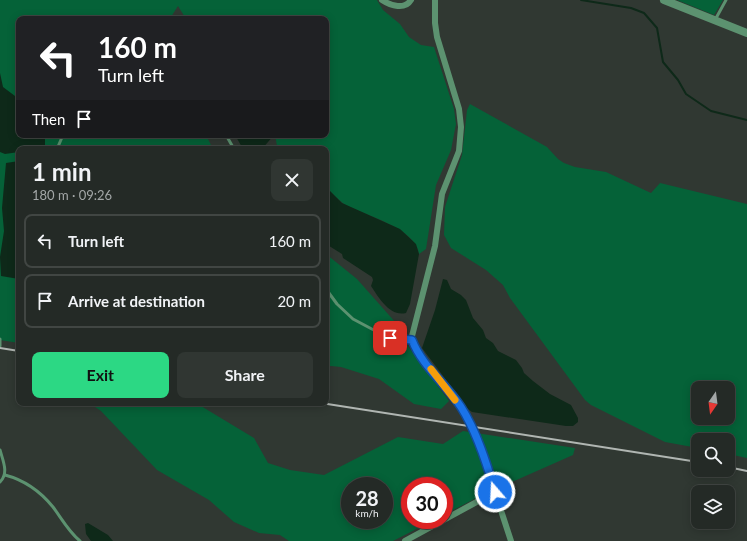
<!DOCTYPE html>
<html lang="en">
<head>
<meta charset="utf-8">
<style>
  body { margin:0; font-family:Lato,sans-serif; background:#303632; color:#f1f3f6; height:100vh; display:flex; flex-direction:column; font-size:15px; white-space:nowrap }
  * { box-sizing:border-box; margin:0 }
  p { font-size:13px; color:#a3a7a7 }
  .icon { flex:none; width:22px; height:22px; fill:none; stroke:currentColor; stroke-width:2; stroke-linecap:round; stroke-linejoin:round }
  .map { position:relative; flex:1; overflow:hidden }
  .panel { position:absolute; left:16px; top:146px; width:313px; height:260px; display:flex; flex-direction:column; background:#242a26; border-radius:8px; box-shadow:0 2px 10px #0003,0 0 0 1px #414643 }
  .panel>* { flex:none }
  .guide { position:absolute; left:16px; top:16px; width:313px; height:122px; border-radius:8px; box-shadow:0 2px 10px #0003,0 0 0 1px #414643; background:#202124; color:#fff; overflow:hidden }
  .needle { width:26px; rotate:194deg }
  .tools { position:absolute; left:691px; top:381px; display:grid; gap:8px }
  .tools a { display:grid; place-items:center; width:44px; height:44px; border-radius:8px; background:#242a26; box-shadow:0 2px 10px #0003,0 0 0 1px #414643; font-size:20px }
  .speed { position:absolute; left:341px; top:477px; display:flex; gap:8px; font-size:20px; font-weight:700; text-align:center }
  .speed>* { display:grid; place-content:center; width:52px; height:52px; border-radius:50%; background:#242a26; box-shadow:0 2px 10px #0003,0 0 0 1px #414643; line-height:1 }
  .speed small { font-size:10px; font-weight:400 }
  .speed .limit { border:6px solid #d22; background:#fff; color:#111 }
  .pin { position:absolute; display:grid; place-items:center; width:34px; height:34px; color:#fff; margin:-17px; border-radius:8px; box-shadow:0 2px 6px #0006 }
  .me { position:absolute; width:44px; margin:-22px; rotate:341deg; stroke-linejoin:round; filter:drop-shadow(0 0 3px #0008) }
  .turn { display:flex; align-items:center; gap:14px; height:84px; padding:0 16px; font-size:18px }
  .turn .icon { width:52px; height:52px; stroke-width:2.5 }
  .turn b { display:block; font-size:28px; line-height:34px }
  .then { display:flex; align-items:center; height:38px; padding:0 16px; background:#0003; gap:8px; font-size:15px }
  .round { display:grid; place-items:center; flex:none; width:42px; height:42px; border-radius:8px; background:#303632 }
  .summary { display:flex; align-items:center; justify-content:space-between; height:68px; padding:0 16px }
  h1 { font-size:24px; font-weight:700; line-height:30px }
  .action { display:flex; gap:8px; margin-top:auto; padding:8px 16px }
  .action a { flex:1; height:46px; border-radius:8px; background:#2cd884; color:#111; font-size:16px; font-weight:700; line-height:46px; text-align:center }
  .action a+a { background:#303632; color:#f1f3f6 }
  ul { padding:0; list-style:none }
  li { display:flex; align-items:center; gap:12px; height:54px; margin:0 8px 6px; padding:0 8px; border:2px solid #414643; border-radius:8px }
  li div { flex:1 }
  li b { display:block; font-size:15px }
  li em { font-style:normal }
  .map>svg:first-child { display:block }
</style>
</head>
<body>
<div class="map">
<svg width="747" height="541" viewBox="0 0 747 541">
  <rect width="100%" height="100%" fill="#303832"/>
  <path fill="#056238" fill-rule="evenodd" d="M0 0H377L383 10 400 24 409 37 421 45 434 47 454 109 456 124 451 150 436 185 426 249 419 254C415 227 365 216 344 204 337 199 332 193 326 187V149H287L277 146 275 135H326V19H186L178 6 171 17 172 19H19V135H206L213 149H19V343L0 340Z
    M677 0H723L714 15Z
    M470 104 547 147 558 159 564 163 575 167 606 172 651 193 660 183 747 204V458L728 454V440H698V448L665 442 591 405 585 400 510 298 503 285 486 270 451 248 444 235 445 207 462 155 467 110ZM698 388H728V418H698Z
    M326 254 357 279 396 323 407 345 449 401 441 409 414 404 379 379 341 367 331 366 326 367Z
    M89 403H196L254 438 268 463 290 470 324 475 398 437 443 444 463 431 575 448 573 455 478 497 444 515V486H410V520H434L393 541H289L280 535 259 533 234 522 209 500 157 470 101 411ZM350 486H384V520H350Z"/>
  <path fill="#0e2919" d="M0 73 3 87 19 99V135H45V145L43 149H19V152L5 154 0 152Z
    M235 135H274L262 149H243Z
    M19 161V279L1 276 0 257 4 231 2 208 6 163Z
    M326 187 342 203 400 229 416 244 419 254 410 304 406 313C390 317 379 298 371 286L373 280 372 277 343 258 342 254 326 244Z
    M443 279 447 280 451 289 461 295 466 300 473 318 483 330 486 338 493 343 498 351 516 360 522 368 524 373 533 381 550 394 571 405 578 418V422L573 426H566L472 412 468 409 422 348 435 310Z
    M88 523 108 535 113 541H91L86 534 85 524Z"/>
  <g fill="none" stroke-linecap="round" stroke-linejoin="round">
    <path stroke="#0e2919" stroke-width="2" d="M581 0 631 8 644 13 657 28 663 62 678 80 686 94 711 111 747 120"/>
    <path stroke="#5c9270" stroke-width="3" d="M715 20 726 0
      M226 135 234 149
      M57 149 63 135
      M326 289 337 304 353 319 385 336 411 340
      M0 339V346
      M0 450C3 461 9 473 0 482
      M5 475C24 480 40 491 53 507 62 519 68 531 80 541"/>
    <path stroke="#5c9270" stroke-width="6" d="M382 0C391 6 405 10 411 0
      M435 0V23L437 37 459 109 461 127 459 151 442 194 435 246 411 340 418 354 460 406 475 434 492 483 511 541
      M405 541 495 492"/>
    <path stroke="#5c9270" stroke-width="8" d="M664 0 747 33"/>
    <path stroke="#b0b6b2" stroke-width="2" d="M0 348 19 351
      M321 403 698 462
      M728 467 747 471"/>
  </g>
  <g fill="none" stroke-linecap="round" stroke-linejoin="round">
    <defs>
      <path id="route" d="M390 338 412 340C422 366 446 384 461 407 477 432 487 464 495 492"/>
    </defs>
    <use href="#route" stroke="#114b97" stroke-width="10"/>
    <use href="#route" stroke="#1a73e8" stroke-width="7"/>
    <path stroke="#f59e0b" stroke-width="7" d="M431 369 455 400"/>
  </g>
</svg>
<div class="tools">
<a><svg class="needle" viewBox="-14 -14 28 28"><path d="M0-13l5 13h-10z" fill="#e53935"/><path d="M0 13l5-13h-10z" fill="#a3a7a7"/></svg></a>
<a><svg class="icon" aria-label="search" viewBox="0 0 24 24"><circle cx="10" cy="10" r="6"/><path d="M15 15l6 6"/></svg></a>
<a><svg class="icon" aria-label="layers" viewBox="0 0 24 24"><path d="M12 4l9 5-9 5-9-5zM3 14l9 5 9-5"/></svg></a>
</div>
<div class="speed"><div>28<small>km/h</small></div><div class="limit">30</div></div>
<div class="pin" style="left:390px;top:338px;background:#d93025"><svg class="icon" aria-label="arrive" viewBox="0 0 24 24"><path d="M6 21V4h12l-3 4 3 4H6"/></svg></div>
<svg class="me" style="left:495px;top:492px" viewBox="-20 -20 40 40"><circle r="17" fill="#1a73e8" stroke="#fff" stroke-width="3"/><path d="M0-11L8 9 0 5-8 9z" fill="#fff"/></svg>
<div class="guide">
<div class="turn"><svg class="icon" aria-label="left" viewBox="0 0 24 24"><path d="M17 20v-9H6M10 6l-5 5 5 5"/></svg><div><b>160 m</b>Turn left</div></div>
<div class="then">Then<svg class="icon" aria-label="arrive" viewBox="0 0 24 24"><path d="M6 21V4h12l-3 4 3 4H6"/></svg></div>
</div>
<section class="panel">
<div class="summary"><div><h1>1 min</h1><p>180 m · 09:26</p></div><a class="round"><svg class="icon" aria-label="close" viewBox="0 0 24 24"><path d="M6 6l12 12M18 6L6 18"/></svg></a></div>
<ul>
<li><svg class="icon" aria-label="left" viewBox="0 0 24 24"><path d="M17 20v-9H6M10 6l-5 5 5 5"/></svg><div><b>Turn left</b></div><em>160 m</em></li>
<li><svg class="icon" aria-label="arrive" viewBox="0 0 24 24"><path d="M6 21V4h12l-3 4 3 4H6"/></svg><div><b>Arrive at destination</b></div><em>20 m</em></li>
</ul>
<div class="action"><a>Exit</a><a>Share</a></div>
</section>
</div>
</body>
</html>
